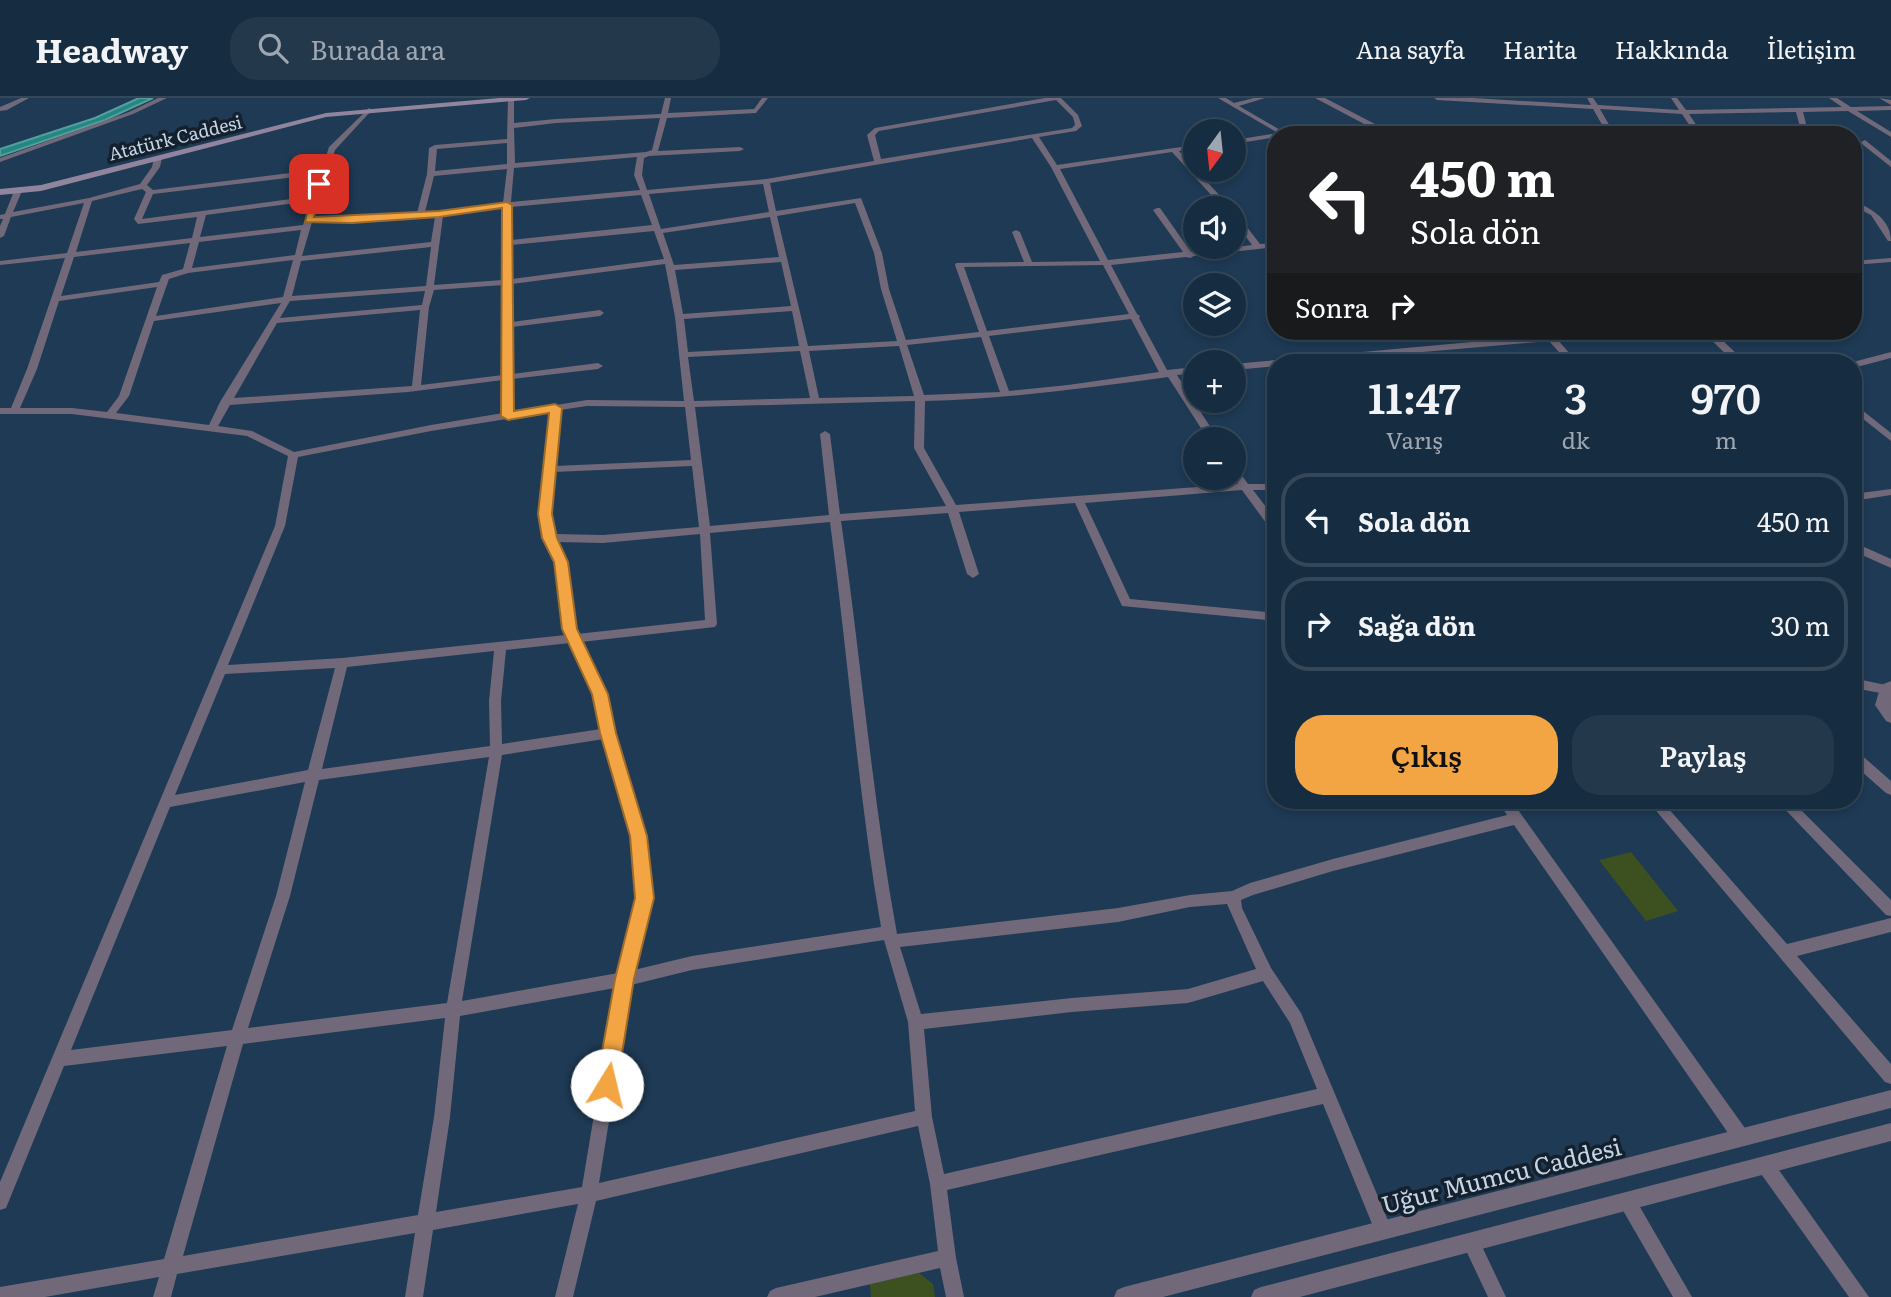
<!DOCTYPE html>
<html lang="tr">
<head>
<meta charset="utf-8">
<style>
  body { margin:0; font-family:Literata,serif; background:#23384b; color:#f1f3f6; height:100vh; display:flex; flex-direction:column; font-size:26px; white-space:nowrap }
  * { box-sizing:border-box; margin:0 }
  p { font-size:23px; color:#9ea7b1 }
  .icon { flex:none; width:38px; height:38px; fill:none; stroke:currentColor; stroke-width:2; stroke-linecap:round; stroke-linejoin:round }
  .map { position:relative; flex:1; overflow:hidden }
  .details { position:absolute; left:1267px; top:256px; width:595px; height:455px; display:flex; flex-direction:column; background:#162c40; border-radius:28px; box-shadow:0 4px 10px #0003,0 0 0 2px #354859 }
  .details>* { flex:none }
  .banner { position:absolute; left:1267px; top:28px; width:595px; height:214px; border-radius:28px; box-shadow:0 4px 10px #0003,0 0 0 2px #354859; background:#202124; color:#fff; overflow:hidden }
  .needle { width:46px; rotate:195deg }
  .fabs { position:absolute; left:1183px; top:21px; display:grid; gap:14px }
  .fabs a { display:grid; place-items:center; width:63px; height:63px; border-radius:50%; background:#162c40; box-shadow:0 4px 10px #0003,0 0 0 2px #354859; font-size:35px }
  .pin { position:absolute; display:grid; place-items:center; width:60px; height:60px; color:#fff; margin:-30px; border-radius:14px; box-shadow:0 4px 10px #0006 }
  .me { position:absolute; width:77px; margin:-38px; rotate:9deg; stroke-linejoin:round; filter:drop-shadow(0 0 5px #0008) }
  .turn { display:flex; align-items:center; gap:24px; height:147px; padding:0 28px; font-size:32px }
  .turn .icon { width:91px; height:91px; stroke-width:2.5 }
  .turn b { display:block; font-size:49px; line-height:60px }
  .then { display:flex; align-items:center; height:66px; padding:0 28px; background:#0003; gap:14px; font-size:26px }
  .eta { display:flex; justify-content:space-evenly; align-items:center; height:119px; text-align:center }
  .eta b { font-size:42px; font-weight:600; line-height:49px }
  .action { display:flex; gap:14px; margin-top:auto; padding:14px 28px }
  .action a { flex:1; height:80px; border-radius:28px; background:#f2a542; color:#111; font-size:28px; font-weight:600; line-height:80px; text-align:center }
  .action a+a { background:#23384b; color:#f1f3f6 }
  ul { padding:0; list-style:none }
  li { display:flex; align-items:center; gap:21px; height:94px; margin:0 14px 10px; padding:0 14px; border:4px solid #354859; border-radius:28px }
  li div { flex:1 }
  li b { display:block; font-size:26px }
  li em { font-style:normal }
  header { display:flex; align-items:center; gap:42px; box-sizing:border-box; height:98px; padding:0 35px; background:#162c40; border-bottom:2px solid #354859 }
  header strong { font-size:33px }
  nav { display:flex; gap:38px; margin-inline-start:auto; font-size:24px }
  .search { width:490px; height:63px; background:#23384b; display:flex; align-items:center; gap:18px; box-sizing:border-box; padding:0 24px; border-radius:28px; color:#9ea7b1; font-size:26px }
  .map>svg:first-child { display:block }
</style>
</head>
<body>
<header>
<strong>Headway</strong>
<div class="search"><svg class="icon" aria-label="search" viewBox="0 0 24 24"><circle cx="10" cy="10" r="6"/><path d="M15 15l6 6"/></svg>Burada ara</div>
<nav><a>Ana sayfa</a><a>Harita</a><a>Hakkında</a><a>İletişim</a></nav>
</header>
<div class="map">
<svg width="1891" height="1199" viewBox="0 0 1891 1199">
  <rect width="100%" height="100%" fill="#1e3a55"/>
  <path fill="#3c511f" d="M1631 754 1678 813 1646 823 1599 762Z
    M919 1175 933 1186 935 1199H871L870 1186Z"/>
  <path fill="#248781" stroke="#549e9f" stroke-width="2" d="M139 0H153L105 22 0 58V51L95 20Z"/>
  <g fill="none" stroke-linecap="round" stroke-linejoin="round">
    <path fill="#716979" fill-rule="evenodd" d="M21 0H29L7 12 0 13V9Z
      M158 0H167L133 16 0 64V60L129 14Z
      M508 0 514 1V25L556 21 661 16 665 0H671L668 15 754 11 762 0H768L756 15 667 20 658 53 740 49 744 51 740 53 649 58 644 60 642 77 647 92 766 81 874 63 867 37 875 30 1045 0H1061L1078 17 1082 28 1076 33 1039 39 1057 67 1195 47V51L1179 53 1231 110H1223L1172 54 1060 71 1108 162 1183 154 1153 112 1157 110H1160L1191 154 1252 147 1234 123V116H1237L1260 146 1276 145V149L1194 158 1190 160 1186 159 1111 167 1137 216 1140 218 1139 220 1167 272 1195 269V275L1177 277 1218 341H1208L1168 279C1087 290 1007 301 925 303L924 350 956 407 1238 386 1233 380 1234 371 1238 372 1248 386H1276V392H1253L1276 422V434L1272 433 1242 392 1085 405 1130 501 1276 515V523L1122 508 1075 405 959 414 979 476 973 480 967 476 948 415 841 423C861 560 872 699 897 836L1118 810 1190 797 1232 793 1250 785 1333 761 1507 717 1497 702H1511L1747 1033 1749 1039 1747 1045 1741 1047 1735 1045 1514 727 1333 773 1253 797 1241 802 1242 810 1271 870 1301 915 1392 1132 1389 1138 1383 1141 1377 1138 1323 1006 947 1092 956 1160 964 1199H946L940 1170 815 1199H767L770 1193 776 1190 938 1153 930 1086 918 1028 596 1103 573 1199H555L578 1106 433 1132 423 1199H405L415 1135 177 1176 171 1199H153L159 1179 45 1199H0V1189L164 1161 227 948 64 968 6 1110 0 1112V1084L275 428 288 358 247 338 72 316H0V310H11L27 271 65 160 0 167V163L67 155 84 105 11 119 4 138 0 140V128L3 121H0V117L5 116 14 93 18 91 22 93 13 114 89 100 140 86 152 69 154 60 158 58 162 60 160 69 147 87 153 92 322 71 329 49 369 10 372 12 371 13 335 52 313 119 417 115 427 76 429 50 435 47 507 41ZM1056 2 1073 19 1075 27 1072 30 881 61 875 37 879 33ZM660 20 652 52 646 54 515 65 514 30 556 25ZM1032 40 1051 69 1100 163 1032 164 1020 134 1016 132 1012 134 1024 164 956 165 955 167 979 234 906 242 889 191 882 155 861 100 776 113 770 85ZM507 45V66L435 73 437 51ZM637 59 634 77 640 92 511 104 514 70ZM507 71 503 105 425 114 434 78ZM320 76 313 98 142 121 153 96ZM763 86 769 114 661 131 649 96ZM142 91 146 94 134 121 138 126 197 119 192 140 76 154 92 103ZM641 97 652 127 511 142V109ZM311 103 303 127 200 139 206 117ZM855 105 874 155 881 191 897 243 808 248 777 118ZM503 110V182L434 187 443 118ZM435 119 431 144 302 158 312 124ZM770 119 779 159 674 167 663 135ZM301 132 295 157 192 170 199 144ZM654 133 664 161 512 181 511 147ZM190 145 183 171 162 177 159 184 61 198 74 159ZM431 149 426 188 292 198 301 163ZM293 162 283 199 156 218 169 181 188 175ZM781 164 791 208 683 216 675 172ZM665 166 675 219 684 303 587 302 513 314 512 281 598 271 603 268 598 265 512 276V229L600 218 604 215 600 212 512 224V186ZM1103 167 1129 216 987 233 964 169ZM503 187 502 227 503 277 421 287 429 209 434 192ZM157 189 119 298 107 314 72 310H20L37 271 59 203ZM425 193 422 207 280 220 290 203ZM281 205 220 304 209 327 116 315 129 298 154 223ZM420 212 412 288 234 300 277 225ZM792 213 799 248 688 254 684 221ZM1131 221 1159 274 1068 287 1009 293 989 238ZM981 239 1000 294 924 297 907 247ZM899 248 914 298 819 300 809 253ZM800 253 810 300 694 303 688 259ZM503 282V315L431 327 294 354 252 333 218 328 230 307 408 294ZM915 303 914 350 946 408 840 416 830 336 825 333 820 336 829 417 710 428 695 309ZM587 308 685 309 691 362 555 368 560 312ZM550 314 540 416 545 440 555 464 563 531 566 537 342 560 228 567 285 428 298 359 431 333ZM692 368 699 429 603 437 555 436 550 416 554 374ZM830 424C848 559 858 695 881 829L692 858 634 872 652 800 646 738 614 635 606 596 581 544 715 529 717 526 710 435ZM700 436 705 522 577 536 575 531 567 464 557 444 603 445ZM570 545 594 596 601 631 502 646 501 603 506 552ZM494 553 489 603 490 648 322 671 347 569ZM335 570 308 672 175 697 225 576ZM604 641 632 738 638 800 618 875 462 903 502 657ZM489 659 447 905 248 930 290 798 319 682ZM305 684 276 798 232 932 71 952 170 709ZM1227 806 1256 871 1188 891 1072 900 921 916 900 849 1118 824 1190 809ZM884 842 908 924 915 1013 599 1085 631 887 692 872ZM1263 883 1290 925 1317 991 944 1076 932 1019 924 931 1072 914 1188 905ZM615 890 582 1089 436 1114 450 1019 460 918ZM445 920 434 1019 418 1117 183 1158 243 946Z
      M1218 0H1226L1234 5 1254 0H1265L1239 8 1289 37H1276V39L1234 46V42L1278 35Z
      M1434 0H1473L1591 7 1587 0H1593L1598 7 1679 12 1671 0H1677L1686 12 1842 9 1829 0H1837L1851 9 1891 8V12L1857 13 1891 34V39L1848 13 1803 14 1809 37H1802L1796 14 1689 16 1703 37H1696L1682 16 1600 11 1615 37H1608L1593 11 1437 2Z
      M1865 42 1891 63V69L1862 46 1861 44Z
      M1853 103C1872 110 1891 122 1891 143H1888L1871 117 1853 108Z
      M1891 160V164L1853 167V163Z
      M1561 233H1572L1557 241 1577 264H1568L1549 243 1423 254 1428 264H1420L1414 255 1313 264H1281L1286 261 1549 237Z
      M1891 254V260L1853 270V264Z
      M1276 262 1280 264H1276V268L1234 272V266Z
      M1853 305 1891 335V343L1853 313Z
      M1891 391V397L1853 403V396Z
      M1853 580 1890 588 1891 593 1886 596 1853 590Z
      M1853 653 1858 654 1891 683V697L1886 695 1853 666Z
      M1647 702H1661L1787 846 1891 820V834L1797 858 1891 966V986L1885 984Z
      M1776 702H1791L1891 802V818L1886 817Z
      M1765 1059 1771 1061 1869 1199H1849L1759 1073 1757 1067 1759 1061Z
      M1627 1095 1633 1097 1692 1199H1673L1621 1109 1619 1103 1621 1097Z
      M1471 1135 1477 1138 1506 1199H1488L1462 1144 1465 1138Z"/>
    <path fill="#716979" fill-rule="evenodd" d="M1315 0H1325L1396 37H1385Z
      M1879 0 1891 2V7Z
      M1702 233H1713L1745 264H1734Z
      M1853 444 1891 461V470L1853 453Z
      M1891 583V625L1886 623 1875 607 1881 587Z
      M1891 992V1010L1163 1199H1114L1117 1192 1124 1189Z
      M1891 1025V1043L1300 1199H1251L1254 1192 1261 1189Z"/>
    <path fill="#91849d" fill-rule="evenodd" d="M499 0H530L526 2 326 19 41 93 0 97V91L41 87 326 15Z"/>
  </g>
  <path fill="#f2a542" stroke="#9d6b2b" stroke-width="2" d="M319 84 324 86 314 119 439 113 507 104 512 107 514 313 555 306 562 310 552 416 557 440 568 464 577 531 608 596 616 635 647 738 654 800 634 881 617 987 614 995 607 998 599 995 596 987 615 881 635 800 630 738 600 635 592 596 562 531 554 464 542 440 538 416 549 315 508 322 501 318 502 110 439 119 352 125 305 124 314 86Z"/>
  <g text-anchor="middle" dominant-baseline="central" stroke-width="7" stroke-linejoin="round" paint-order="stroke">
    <g font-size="18" fill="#c5d5e6" stroke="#14212d">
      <text transform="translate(175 39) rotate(-14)">Atatürk Caddesi</text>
    </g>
    <g font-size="24" fill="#c5d5e6" stroke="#14212d">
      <text transform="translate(1501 1076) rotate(-14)">Uğur Mumcu Caddesi</text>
    </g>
  </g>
</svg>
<div class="fabs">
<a><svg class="needle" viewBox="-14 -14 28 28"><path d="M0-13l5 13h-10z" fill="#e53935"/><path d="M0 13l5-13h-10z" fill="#9ea7b1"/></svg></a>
<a><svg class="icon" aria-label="sound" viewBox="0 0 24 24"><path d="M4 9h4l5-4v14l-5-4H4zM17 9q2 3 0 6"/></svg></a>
<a><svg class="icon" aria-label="layers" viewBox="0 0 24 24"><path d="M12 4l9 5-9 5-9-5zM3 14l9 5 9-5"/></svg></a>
<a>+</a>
<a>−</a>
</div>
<div class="pin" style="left:319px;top:86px;background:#d93025"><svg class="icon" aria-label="arrive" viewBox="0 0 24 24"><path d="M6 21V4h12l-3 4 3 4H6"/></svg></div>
<svg class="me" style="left:607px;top:987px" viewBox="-20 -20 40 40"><circle r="19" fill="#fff"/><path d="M0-13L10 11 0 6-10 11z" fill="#f2a542"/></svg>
<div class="banner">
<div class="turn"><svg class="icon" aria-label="left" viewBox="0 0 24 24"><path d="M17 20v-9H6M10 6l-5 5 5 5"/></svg><div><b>450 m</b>Sola dön</div></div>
<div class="then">Sonra<svg class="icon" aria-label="right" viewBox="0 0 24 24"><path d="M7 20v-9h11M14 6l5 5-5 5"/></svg></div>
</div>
<section class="details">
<div class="eta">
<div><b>11:47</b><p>Varış</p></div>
<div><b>3</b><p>dk</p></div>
<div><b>970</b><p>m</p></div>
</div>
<ul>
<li><svg class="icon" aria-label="left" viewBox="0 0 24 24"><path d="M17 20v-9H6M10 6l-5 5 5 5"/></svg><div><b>Sola dön</b></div><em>450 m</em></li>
<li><svg class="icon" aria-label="right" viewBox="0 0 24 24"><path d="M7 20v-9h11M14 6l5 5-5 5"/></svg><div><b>Sağa dön</b></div><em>30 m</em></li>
</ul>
<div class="action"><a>Çıkış</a><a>Paylaş</a></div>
</section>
</div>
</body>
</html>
